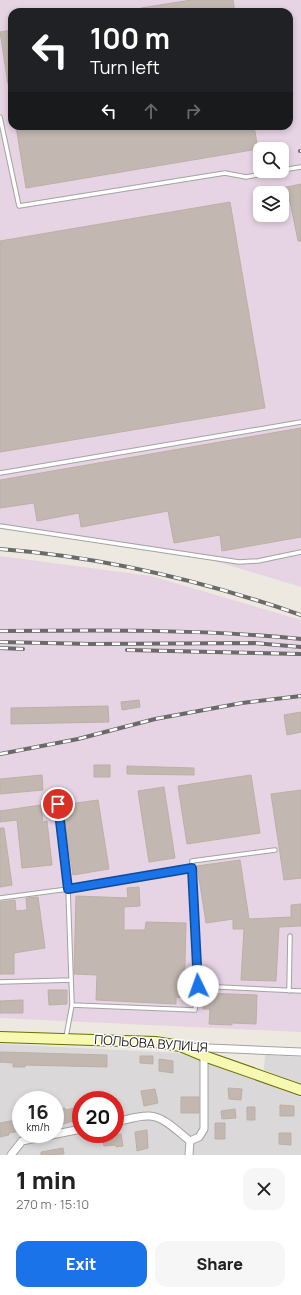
<!DOCTYPE html>
<html lang="en">
<head>
<meta charset="utf-8">
<style>
  body { margin:0; font-family:Manrope,sans-serif; background:#f6f6f6; color:#222; height:100vh; display:flex; flex-direction:column; font-size:15px; white-space:nowrap }
  * { box-sizing:border-box; margin:0 }
  p { font-size:13px; color:#767676 }
  .icon { flex:none; width:22px; height:22px; fill:none; stroke:currentColor; stroke-width:2; stroke-linecap:round; stroke-linejoin:round }
  .map { position:relative; height:1155px; overflow:hidden }
  .details { display:flex; flex-direction:column; background:#fff; flex:1 }
  .details>* { flex:none }
  .hud { position:absolute; left:8px; top:8px; width:285px; height:122px; border-radius:12px; box-shadow:0 2px 6px #0003; background:#202124; color:#fff; overflow:hidden }
  .controls { position:absolute; left:253px; top:142px; display:grid; gap:8px }
  .controls a { display:grid; place-items:center; width:36px; height:36px; border-radius:8px; background:#fff; box-shadow:0 2px 6px #0003; font-size:20px }
  .speed { position:absolute; left:12px; top:1091px; display:flex; gap:8px; font-size:20px; font-weight:700; text-align:center }
  .speed>* { display:grid; place-content:center; width:52px; height:52px; border-radius:50%; background:#fff; box-shadow:0 2px 6px #0003; line-height:1 }
  .speed small { font-size:10px; font-weight:400 }
  .speed .limit { border:6px solid #d22; background:#fff; color:#111 }
  .pin { position:absolute; display:grid; place-items:center; width:34px; height:34px; color:#fff; margin:-17px; border:2px solid #fff; border-radius:50%; box-shadow:0 1px 4px #0007 }
  .me { position:absolute; width:44px; margin:-22px; rotate:357deg; stroke-linejoin:round; filter:drop-shadow(0 0 3px #0008) }
  .turn { display:flex; align-items:center; gap:14px; height:84px; padding:0 16px; font-size:18px }
  .turn .icon { width:52px; height:52px; stroke-width:2.5 }
  .turn b { display:block; font-size:28px; line-height:34px }
  .lanes { display:flex; align-items:center; height:38px; padding:0 16px; background:#0003; justify-content:center; gap:20px; direction:ltr }
  .lanes .off { opacity:.35 }
  .round { display:grid; place-items:center; flex:none; width:42px; height:42px; border-radius:12px; background:#f6f6f6 }
  .summary { display:flex; align-items:center; justify-content:space-between; height:68px; padding:0 16px }
  h1 { font-size:24px; font-weight:800; line-height:30px }
  .action { display:flex; gap:8px; margin-top:auto; padding:8px 16px }
  .action a { flex:1; height:46px; border-radius:12px; background:#1a73e8; color:#fff; font-size:16px; font-weight:800; line-height:46px; text-align:center }
  .action a+a { background:#f6f6f6; color:#222 }
  .map>svg:first-child { display:block }
</style>
</head>
<body>
<div class="map">
<svg width="301" height="1155" viewBox="0 0 301 1155">
  <rect width="100%" height="100%" fill="#ede9e1"/>
  <path fill="#dad8d8" fill-rule="evenodd" d="M0 1044 179 1053 301 1097V1155H0ZM21 1100H55V1134H21ZM81 1100H115V1134H81Z
    M265 1055 301 1057V1084L264 1070Z"/>
  <path fill="#e6d3e3" fill-rule="evenodd" d="M0 0H301V587L185 552 0 525ZM12 12H289V126H12ZM260 149H282V171H260ZM260 193H282V215H260Z
    M0 556 151 576 301 620V1032L0 1018Z"/>
  <path fill="#c2b8b1" stroke="#beafa4" d="M191 0H233L235 12H141V8Z
    M12 30V83L8 84 0 32Z
    M16 126H254L258 149 26 188Z
    M301 184V241H298L290 201 282 203V188Z
    M230 202 265 408 0 452V241Z
    M301 428V537L222 551 220 535 174 543 168 511 81 527 79 513 37 521 34 503 0 508V480Z
    M139 700 140 707 122 710 121 702Z
    M108 706 109 722 11 724V708Z
    M301 712V732L287 735 284 715Z
    M94 765H110V777H94Z
    M127 766 194 768V775L127 774Z
    M42 775 43 790 0 794V779Z
    M251 775 260 833 187 844 178 786Z
    M164 787 175 858 149 862 138 791Z
    M301 790V878L284 880 271 794Z
    M98 800 109 869 73 875 62 805Z
    M41 805 43 822 47 821 52 865 22 868 17 820 0 822V811Z
    M0 828H4L12 885 0 887Z
    M240 860 249 919 291 917V905L301 904V926L279 927 276 981 241 980 244 929H233V919L206 923 197 866Z
    M139 887 140 906 124 907V930H145L146 922 186 923 184 998 176 997V1004L96 1000 97 975 74 974 76 896 128 898 127 888Z
    M38 897 45 948 14 953V974H0V902L15 900 16 911 27 910 26 898Z
    M48 990H67V1004L49 1005Z
    M204 993 257 995 256 1024 232 1023V1025L209 1024 210 1009H203Z
    M23 1000V1013H0V1001Z
    M0 1052 107 1055V1067L25 1065V1067H13V1063L0 1062Z
    M140 1056H153V1064L140 1063Z
    M159 1059 173 1061V1073L159 1071Z
    M228 1088 242 1089 241 1100 229 1099Z
    M155 1089 158 1103 144 1106 141 1091Z
    M181 1097H199V1113H181Z
    M280 1105 294 1106V1116H280Z
    M81 1107V1119L55 1126V1110L65 1108V1110Z
    M247 1107H255V1120H247Z
    M235 1109 236 1118 222 1119 221 1111Z
    M21 1119V1131L9 1133V1135L0 1137V1123Z
    M215 1123H225V1139H215Z
    M147 1130 148 1148 137 1151 135 1132Z
    M279 1133H291V1145L279 1144Z
    M121 1134 123 1146 116 1147V1145L104 1146 102 1136Z
    M63 1148 64 1154 41 1155V1152Z"/>
  <g fill="none" stroke-linecap="round" stroke-linejoin="round">
    <defs>
      <path id="service" d="M0 117 19 206 225 173 246 177 279 171
        M282 170 301 167
        M0 473 301 422
        M0 526 239 562 258 561 301 552
        M58 804 68 889 72 1005 66 1037
        M0 898 68 889 192 868V861L275 850
        M0 982 71 980
        M198 986 301 991
        M289 991 290 936
        M72 1005 195 1010 198 986 192 868"/>
      <path id="minor" d="M186 1047 301 1052
        M115 1122C126 1120 139 1115 150 1116 165 1117 179 1133 190 1141
        M11 1155 22 1141 81 1129
        M189 1155 190 1141 199 1137 204 1129V1056"/>
      <path id="secondary" d="M0 1037 155 1042 180 1046 204 1056 301 1090"/>
    </defs>
    <use href="#service" stroke="#a3a3a3" stroke-width="5.5"/>
    <use href="#minor" stroke="#a3a3a3" stroke-width="9"/>
    <use href="#secondary" stroke="#677005" stroke-width="12"/>
    <use href="#service" stroke="#fff" stroke-width="3.5"/>
    <use href="#minor" stroke="#fff" stroke-width="7"/>
    <use href="#secondary" stroke="#f7f9b3" stroke-width="10"/>
    <defs>
      <path id="rail" d="M300 151H301
        M0 549C103 557 204 581 301 615
        M0 631C100 630 201 629 301 639
        M0 642 91 644 254 643 301 647
        M0 648 23 649
        M127 650 301 654
        M0 754 78 739 155 719 242 703 301 696"/>
    </defs>
    <use href="#rail" stroke="#6a6a6a" stroke-width="4"/>
    <use href="#rail" stroke="#fff" stroke-width="2.5" stroke-dasharray="8" stroke-linecap="butt"/>
  </g>
  <g fill="none" stroke-linecap="round" stroke-linejoin="round">
    <defs>
      <path id="route" d="M58 804 68 889 192 868 198 986"/>
    </defs>
    <use href="#route" stroke="#114b97" stroke-width="10"/>
    <use href="#route" stroke="#1a73e8" stroke-width="7"/>
  </g>
  <g text-anchor="middle" dominant-baseline="central" stroke-width="3" stroke-linejoin="round" paint-order="stroke">
    <g font-size="13" fill="#1c1c1c" stroke="#fff">
      <text transform="translate(151 1043) rotate(4)">ПОЛЬОВА ВУЛИЦЯ</text>
    </g>
  </g>
</svg>
<div class="controls">
<a><svg class="icon" aria-label="search" viewBox="0 0 24 24"><circle cx="10" cy="10" r="6"/><path d="M15 15l6 6"/></svg></a>
<a><svg class="icon" aria-label="layers" viewBox="0 0 24 24"><path d="M12 4l9 5-9 5-9-5zM3 14l9 5 9-5"/></svg></a>
</div>
<div class="speed"><div>16<small>km/h</small></div><div class="limit">20</div></div>
<div class="pin" style="left:58px;top:804px;background:#d93025"><svg class="icon" aria-label="arrive" viewBox="0 0 24 24"><path d="M6 21V4h12l-3 4 3 4H6"/></svg></div>
<svg class="me" style="left:198px;top:986px" viewBox="-20 -20 40 40"><circle r="19" fill="#fff"/><path d="M0-13L10 11 0 6-10 11z" fill="#1a73e8"/></svg>
<div class="hud">
<div class="turn"><svg class="icon" aria-label="left" viewBox="0 0 24 24"><path d="M17 20v-9H6M10 6l-5 5 5 5"/></svg><div><b>100 m</b>Turn left</div></div>
<div class="lanes"><svg class="icon" aria-label="left" viewBox="0 0 24 24"><path d="M17 20v-9H6M10 6l-5 5 5 5"/></svg><svg class="icon off" aria-label="ahead" viewBox="0 0 24 24"><path d="M12 20V5M6 11l6-6 6 6"/></svg><svg class="icon off" aria-label="right" viewBox="0 0 24 24"><path d="M7 20v-9h11M14 6l5 5-5 5"/></svg></div>
</div>
</div>
<section class="details">
<div class="summary"><div><h1>1 min</h1><p>270 m · 15:10</p></div><a class="round"><svg class="icon" aria-label="close" viewBox="0 0 24 24"><path d="M6 6l12 12M18 6L6 18"/></svg></a></div>
<div class="action"><a>Exit</a><a>Share</a></div>
</section>
</body>
</html>
